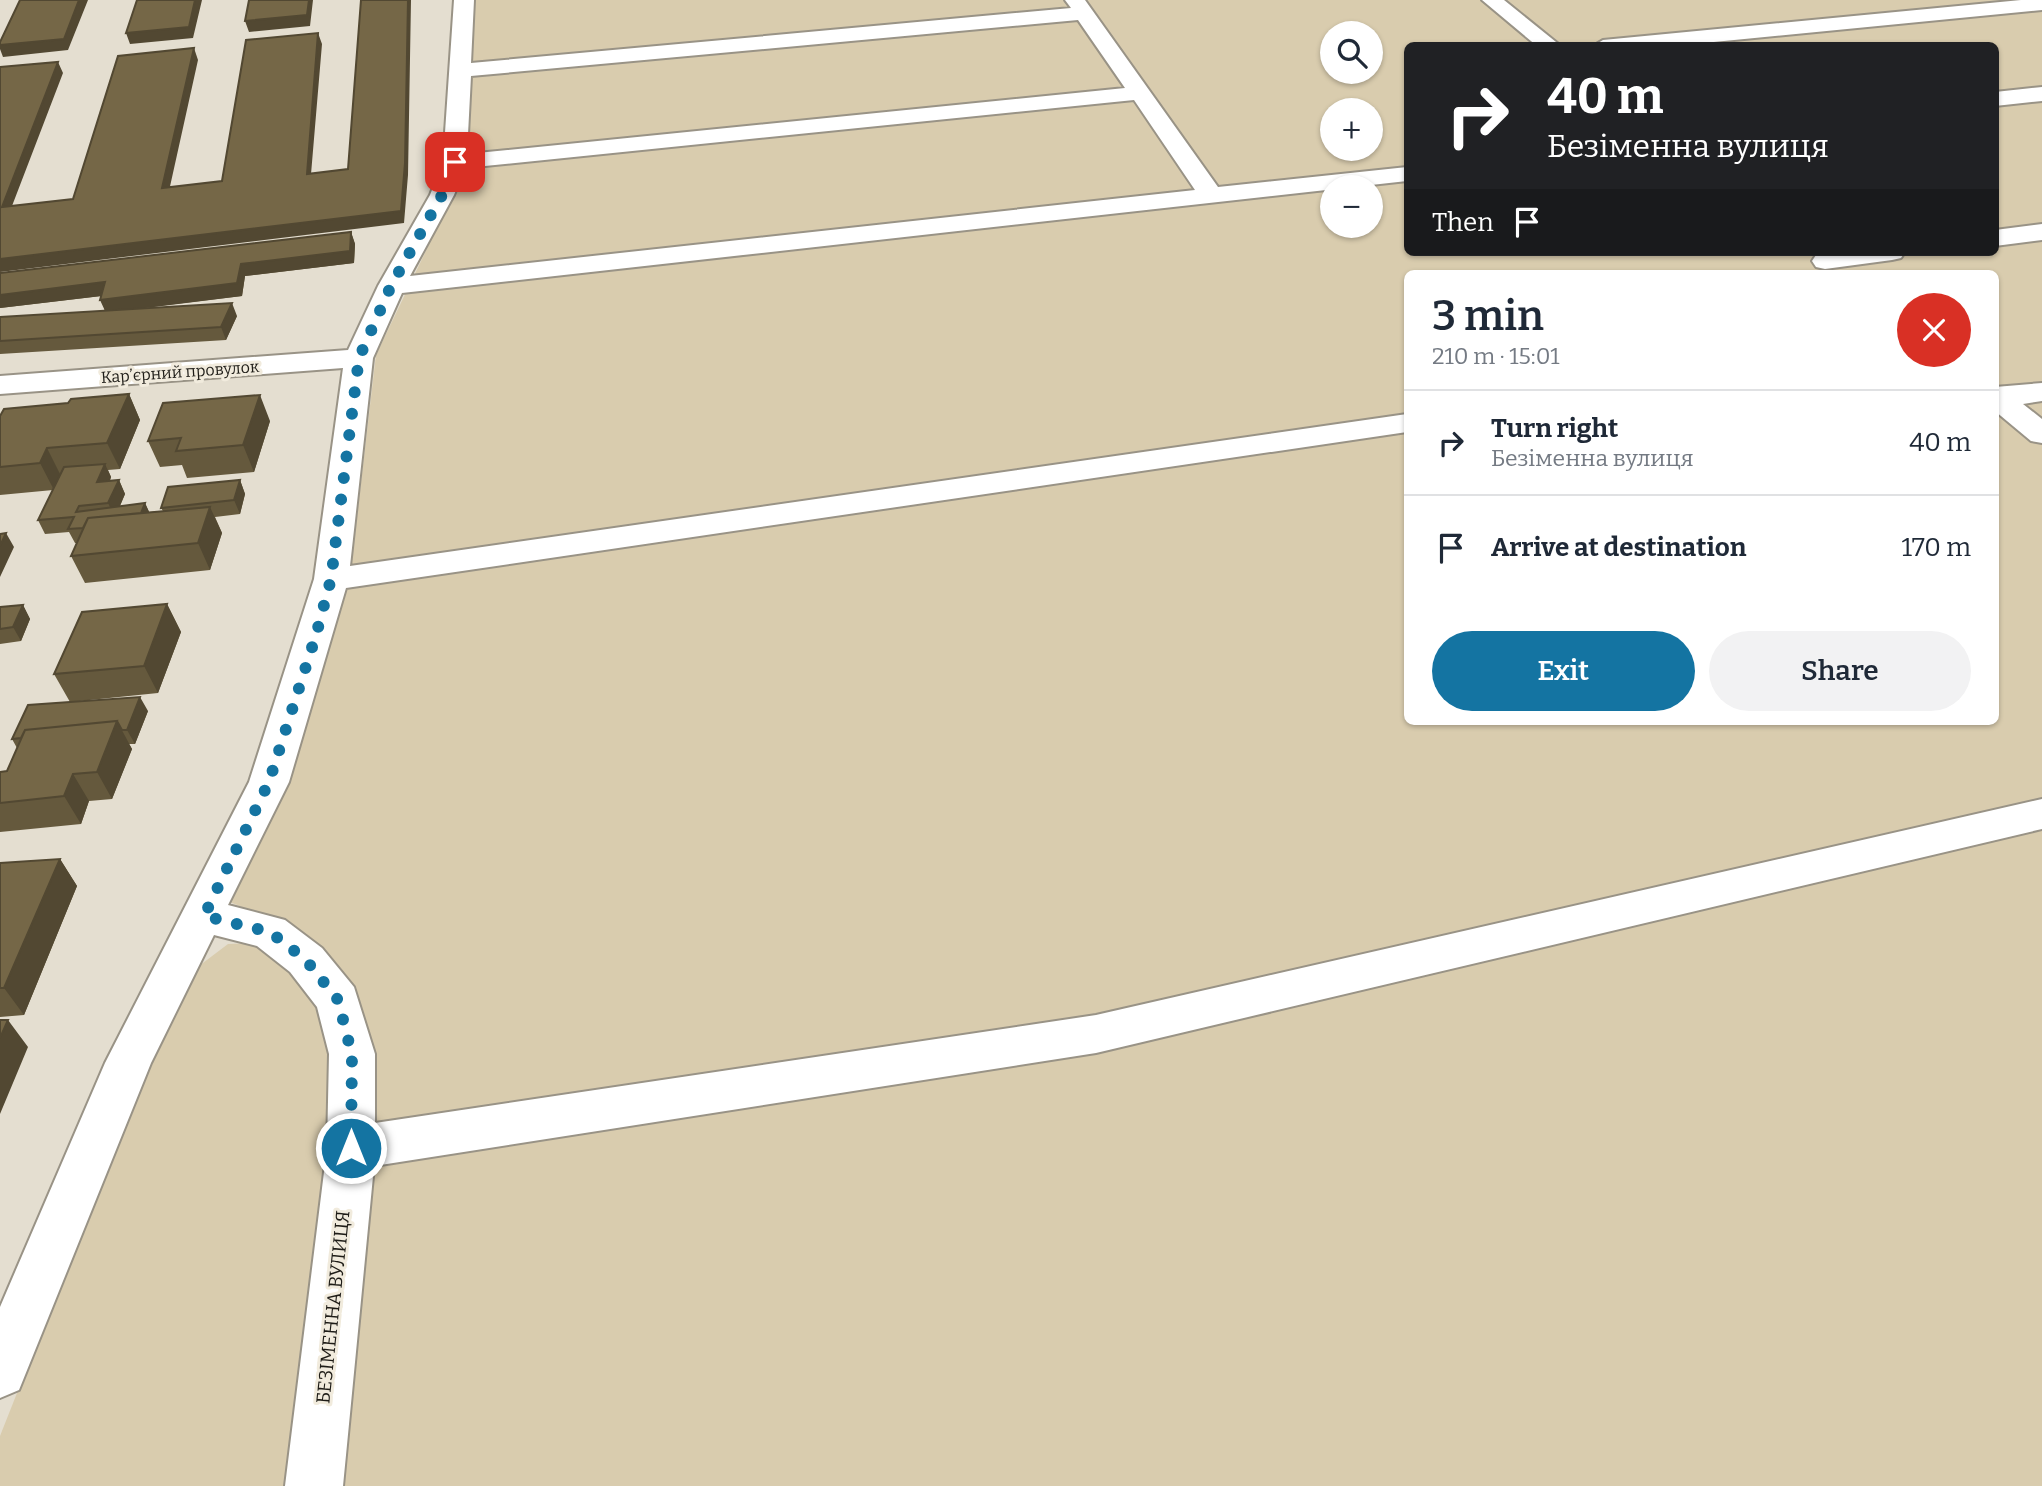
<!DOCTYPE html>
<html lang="en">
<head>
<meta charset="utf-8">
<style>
  body { margin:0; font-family:Bitter,serif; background:#f2f2f3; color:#1f2937; height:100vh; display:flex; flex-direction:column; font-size:26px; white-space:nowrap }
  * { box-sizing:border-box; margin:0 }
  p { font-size:23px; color:#747a83 }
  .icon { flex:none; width:38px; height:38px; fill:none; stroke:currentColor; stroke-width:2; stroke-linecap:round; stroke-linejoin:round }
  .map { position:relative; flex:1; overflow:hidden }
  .side { position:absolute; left:1404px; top:270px; width:595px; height:455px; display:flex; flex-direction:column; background:#fff; border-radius:10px; box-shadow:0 2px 5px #0004 }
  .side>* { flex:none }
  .guide { position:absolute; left:1404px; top:42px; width:595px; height:214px; border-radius:10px; box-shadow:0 2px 5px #0004; background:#202124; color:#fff; overflow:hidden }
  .controls { position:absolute; left:1320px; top:21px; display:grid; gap:14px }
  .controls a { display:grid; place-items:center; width:63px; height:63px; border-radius:50%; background:#fff; box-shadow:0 2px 5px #0004; font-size:35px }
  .pin { position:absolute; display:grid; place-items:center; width:60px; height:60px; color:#fff; margin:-30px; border-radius:14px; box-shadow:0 4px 10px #0006 }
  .me { position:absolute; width:77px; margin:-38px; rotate:0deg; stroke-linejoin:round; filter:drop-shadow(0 0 5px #0008) }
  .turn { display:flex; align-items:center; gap:24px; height:147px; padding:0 28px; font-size:32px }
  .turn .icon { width:91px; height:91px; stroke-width:2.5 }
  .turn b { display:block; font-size:49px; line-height:60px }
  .then { display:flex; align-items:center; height:66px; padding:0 28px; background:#0003; gap:14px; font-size:26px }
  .round { display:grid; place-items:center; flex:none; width:74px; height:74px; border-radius:37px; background:#f2f2f3 }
  .overview { display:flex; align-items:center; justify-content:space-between; height:119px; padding:0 28px }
  h1 { font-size:42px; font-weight:600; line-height:52px }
  .primary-button { display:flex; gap:14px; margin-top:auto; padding:14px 28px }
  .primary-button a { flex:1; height:80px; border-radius:42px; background:#1474a2; color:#fff; font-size:28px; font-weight:600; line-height:80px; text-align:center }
  .primary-button a+a { background:#f2f2f3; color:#1f2937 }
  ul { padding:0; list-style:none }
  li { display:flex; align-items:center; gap:21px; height:105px; padding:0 28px; border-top:2px solid #e0e1e3 }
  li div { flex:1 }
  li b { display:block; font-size:26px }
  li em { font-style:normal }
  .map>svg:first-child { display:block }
</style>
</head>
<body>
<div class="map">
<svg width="2042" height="1486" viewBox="0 0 2042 1486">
  <rect width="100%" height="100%" fill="#e4ded0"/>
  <path fill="#d9ccae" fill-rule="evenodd" d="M473 0H2042V1486H339L363 1052 280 923 230 902 287 776 350 576 376 355 469 161ZM1332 33H1370V72H1332ZM1407 46H1995V252H1407ZM1332 110H1370V149H1332ZM1332 187H1370V226H1332ZM1407 273H1995V721H1407Z
    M258 943 329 1005 338 1058 292 1486H0V1436L148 1062 191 972 228 944Z"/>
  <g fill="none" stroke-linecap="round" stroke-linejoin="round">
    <defs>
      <path id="minor" d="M454 0H474L471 63 1071 8 1065 0H1085L1218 187 1407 167V181L402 293 373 358 350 566 1407 414V432L346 588 289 782 228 905 285 920 322 948 354 987 375 1054V1123L1096 1015 2042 799V829L1096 1053 374 1166 343 1486H285L327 1148 329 1054 317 1007 290 972 257 946 214 935 151 1063 19 1390 0 1398V1307L105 1063 249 782 314 579 343 368 0 394V376L348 350 378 286 430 195 443 162ZM1078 20 1125 88 467 154 471 76ZM1134 100 1195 190 410 276 454 195 465 168Z
        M1482 0H1504L1561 46H1537Z
        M2021 0H2042V10L1673 46H1593L1603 40Z
        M2042 87V101L1995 106V92Z
        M2042 224V240L1995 246V230Z
        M1833 252H1905L1901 258 1892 260 1825 269 1816 267 1812 261 1816 255Z
        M2042 383V401L2023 404 2042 419V443L2031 441 1995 411V387Z"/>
    </defs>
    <use href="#minor" stroke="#999386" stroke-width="4"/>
    <use href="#minor" fill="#fff" fill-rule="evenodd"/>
  </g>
  <path fill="#65593d" d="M351 232 355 244 354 263 245 276 242 296 134 309 237 316 226 340 0 354V317L105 311 101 296 0 308V273Z
    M129 394 140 420 120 469 108 470 111 477 110 481 119 480 125 494 120 506 145 503 149 512 163 511 161 508 240 480 245 494 240 514 215 517 222 533 210 570 85 583 71 556 77 543H75L69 532 45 534 38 520 53 490 0 495V416L68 403Z
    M270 421 254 472 187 478 182 465 160 467 148 441Z
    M167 604 181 632 158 693 70 702 54 674Z
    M23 605 30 619 21 641 0 644V607Z
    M148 711 135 744H129L132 749 112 799 89 801 81 824 0 832V772L7 771 17 748 12 739Z
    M60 859 77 886 24 1015 0 1017V863Z"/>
  <path fill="#524832" d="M79 0H88L68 50 3 57 0 49V45Z
    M195 0H202L193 38 130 44 126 33Z
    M309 0H313L310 26 249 32 245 21Z
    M408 0H411L408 175 404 223 0 272V259L401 211Z
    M318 33 322 44 310 186 307 174Z
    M194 48 198 60 167 200 162 188Z
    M58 62 63 73 7 219 2 207Z
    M351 232 355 244 354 263 245 276 242 296 106 313 100 300 241 264Z
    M105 282 110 295 0 308V295Z
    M232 303 237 316 226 340 221 327Z
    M129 394 140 420 120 469 107 443Z
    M260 395 270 421 254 472 243 445Z
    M47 448 60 474 54 490 40 463Z
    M105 464 111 477 103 496 97 482Z
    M119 480 125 494 115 517 108 503Z
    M240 480 245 494 240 514 234 500Z
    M145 503 151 516 136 524Z
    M210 507 222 533 210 570 198 543Z
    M6 533 14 547 0 577V546Z
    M167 604 181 632 158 693 144 666Z
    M23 605 30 619 21 641 13 627Z
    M140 697 148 711 135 744 127 730Z
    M117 721 132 749 112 799 97 772Z
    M73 774 89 801 81 824 64 796Z
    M60 859 77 886 24 1015 4 988Z
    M8 1020 28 1047 0 1114V1038Z"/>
  <path fill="#756747" stroke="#524832" stroke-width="2" d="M20 0H79L64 39 0 45V42Z
    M137 0H195L189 27 126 33Z
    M249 0H309L307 15 245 21Z
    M361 0H408L405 163 401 211 0 259V67L58 62 2 207 73 199 118 56 194 48 162 188 222 181 246 40 318 33 307 174 348 169Z
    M351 232 350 251 241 264 237 283 100 300 105 282 0 295V273Z
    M232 303 221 327 0 341V317Z
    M129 394 107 443 47 448 40 463 0 467V416L4 409 68 403 71 399Z
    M260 395 243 445 176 451 181 438 148 441 163 403Z
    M105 464 97 482 119 480 108 503 79 506 76 512 145 503 141 513 88 518 83 528 68 529 74 517 38 520 64 467Z
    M240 480 234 500 161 508 168 487Z
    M210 507 198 543 71 556 88 518Z
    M6 533 0 546V534Z
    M167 604 144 666 54 674 82 612Z
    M23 605 13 627 0 629V607Z
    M140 697 127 730H122L117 721 25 730 21 738 12 739 28 705Z
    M117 721 97 772 73 774 64 796 0 803V772L7 771 25 730Z
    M60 859 4 988H0V863Z
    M0 1020H8L0 1038Z"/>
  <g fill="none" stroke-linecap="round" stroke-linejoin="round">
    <path stroke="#1474a2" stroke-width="12" stroke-dasharray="0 21.6" d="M351 1148 352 1055 338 1000 306 960 270 932 204 916 269 782 316 635 331 579 359 358 391 286 442 195 455 162"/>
  </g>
  <g text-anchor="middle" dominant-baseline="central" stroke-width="6" stroke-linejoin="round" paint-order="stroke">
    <g font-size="16" fill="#1e1c17" stroke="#f1ebdd">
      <text transform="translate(180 372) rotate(-4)">Карʼєрний провулок</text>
    </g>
    <g font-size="19" fill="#1e1c17" stroke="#f1ebdd">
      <text transform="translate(333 1307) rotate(-84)">БЕЗІМЕННА ВУЛИЦЯ</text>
    </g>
  </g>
</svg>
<div class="controls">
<a><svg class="icon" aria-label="search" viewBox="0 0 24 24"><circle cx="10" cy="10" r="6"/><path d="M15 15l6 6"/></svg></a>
<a>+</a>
<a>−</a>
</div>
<div class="pin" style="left:455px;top:162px;background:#d93025"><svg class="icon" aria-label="arrive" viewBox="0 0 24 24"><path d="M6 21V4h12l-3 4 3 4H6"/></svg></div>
<svg class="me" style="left:351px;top:1148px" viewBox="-20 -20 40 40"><circle r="17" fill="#1474a2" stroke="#fff" stroke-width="3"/><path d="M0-11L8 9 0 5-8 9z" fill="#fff"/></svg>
<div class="guide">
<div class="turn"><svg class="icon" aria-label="right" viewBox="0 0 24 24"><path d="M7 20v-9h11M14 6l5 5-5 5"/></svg><div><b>40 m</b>Безіменна вулиця</div></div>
<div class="then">Then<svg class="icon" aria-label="arrive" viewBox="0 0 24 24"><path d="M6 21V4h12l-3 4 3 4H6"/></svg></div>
</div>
<section class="side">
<div class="overview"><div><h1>3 min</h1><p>210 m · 15:01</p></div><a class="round" style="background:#d93025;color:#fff"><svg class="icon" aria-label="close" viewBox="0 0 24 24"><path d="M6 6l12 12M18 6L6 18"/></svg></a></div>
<ul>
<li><svg class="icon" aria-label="right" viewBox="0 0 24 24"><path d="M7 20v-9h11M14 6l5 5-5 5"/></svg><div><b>Turn right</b><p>Безіменна вулиця</p></div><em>40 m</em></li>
<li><svg class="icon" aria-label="arrive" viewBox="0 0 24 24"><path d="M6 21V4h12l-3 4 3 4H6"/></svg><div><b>Arrive at destination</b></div><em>170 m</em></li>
</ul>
<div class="primary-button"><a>Exit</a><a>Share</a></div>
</section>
</div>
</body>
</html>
